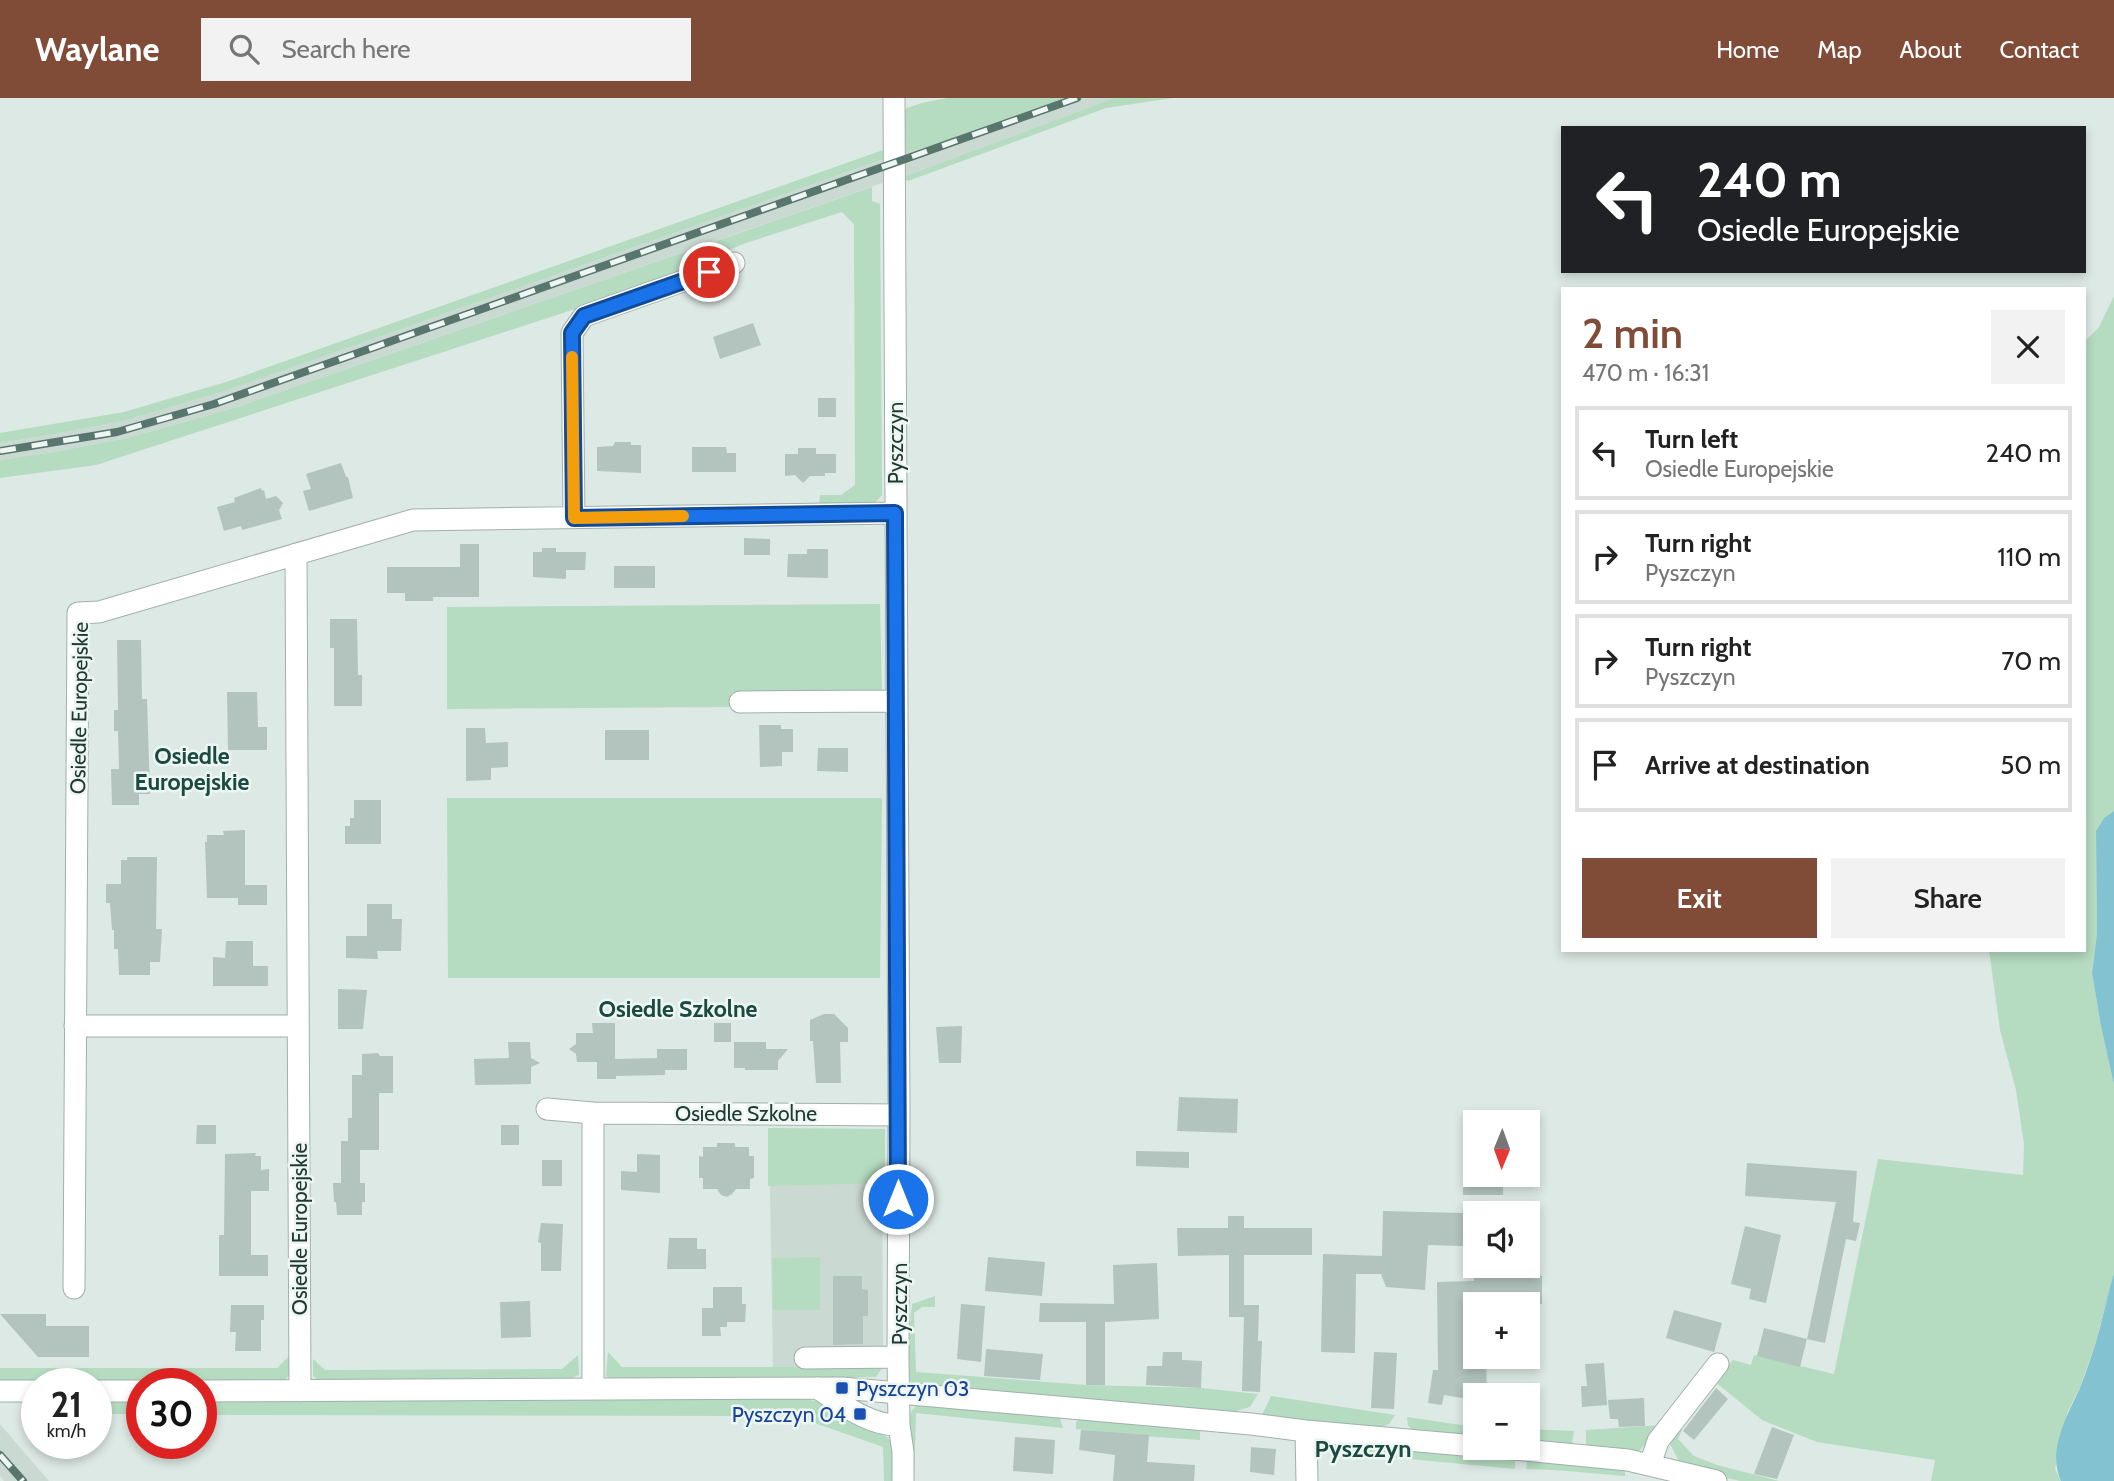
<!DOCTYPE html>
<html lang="en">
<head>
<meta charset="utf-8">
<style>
  body { margin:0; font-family:Cabin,sans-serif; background:#f2f2f2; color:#222; height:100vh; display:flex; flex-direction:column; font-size:26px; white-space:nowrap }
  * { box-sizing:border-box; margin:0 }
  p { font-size:23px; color:#767676 }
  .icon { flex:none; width:38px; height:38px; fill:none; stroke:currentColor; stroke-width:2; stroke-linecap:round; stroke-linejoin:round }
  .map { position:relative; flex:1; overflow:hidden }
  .sheet { position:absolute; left:1561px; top:189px; width:525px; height:665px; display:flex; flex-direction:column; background:#fff; border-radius:0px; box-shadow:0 4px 10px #0003 }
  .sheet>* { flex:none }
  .guide { position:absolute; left:1561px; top:28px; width:525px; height:147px; border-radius:0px; box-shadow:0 4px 10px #0003; background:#202124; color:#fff; overflow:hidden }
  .needle { width:46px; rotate:181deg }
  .controls { position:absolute; left:1463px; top:1012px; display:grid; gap:14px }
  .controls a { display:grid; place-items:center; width:77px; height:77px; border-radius:0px; background:#fff; box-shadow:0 4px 10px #0003; font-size:35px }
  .speed { position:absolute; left:21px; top:1270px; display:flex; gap:14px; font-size:35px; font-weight:700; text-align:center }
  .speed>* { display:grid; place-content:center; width:91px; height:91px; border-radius:50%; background:#fff; box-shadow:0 4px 10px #0003; line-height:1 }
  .speed small { font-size:18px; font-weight:400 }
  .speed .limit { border:10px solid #d22; background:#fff; color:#111 }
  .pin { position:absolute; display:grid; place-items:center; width:60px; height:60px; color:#fff; margin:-30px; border:4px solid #fff; border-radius:50%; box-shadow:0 2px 7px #0007 }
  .me { position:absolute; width:77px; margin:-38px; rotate:0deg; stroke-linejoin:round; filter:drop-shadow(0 0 5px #0008) }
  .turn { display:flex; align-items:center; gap:24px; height:147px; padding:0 21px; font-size:32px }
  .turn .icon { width:91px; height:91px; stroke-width:2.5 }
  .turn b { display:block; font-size:49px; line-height:60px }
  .round { display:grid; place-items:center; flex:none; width:74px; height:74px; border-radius:0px; background:#f2f2f2 }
  .overview { display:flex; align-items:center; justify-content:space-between; height:119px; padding:0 21px }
  h1 { font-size:42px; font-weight:600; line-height:52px; color:#804b37 }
  .button { display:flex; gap:14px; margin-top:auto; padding:14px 21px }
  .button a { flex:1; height:80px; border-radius:0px; background:#804b37; color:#fff; font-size:28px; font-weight:600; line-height:80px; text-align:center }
  .button a+a { background:#f2f2f2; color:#222 }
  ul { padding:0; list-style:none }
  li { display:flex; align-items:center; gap:21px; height:94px; margin:0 14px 10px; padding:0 7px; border:4px solid #e0e0e0; border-radius:0px }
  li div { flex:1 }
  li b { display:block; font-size:26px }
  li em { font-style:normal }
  header { display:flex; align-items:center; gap:42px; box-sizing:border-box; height:98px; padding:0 35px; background:#804b37; color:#fff }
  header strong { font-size:33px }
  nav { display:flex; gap:38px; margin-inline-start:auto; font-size:24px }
  .search { width:490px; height:63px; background:#f2f2f2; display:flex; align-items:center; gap:18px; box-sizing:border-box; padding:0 24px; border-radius:0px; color:#767676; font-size:26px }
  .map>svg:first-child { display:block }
</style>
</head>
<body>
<header>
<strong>Waylane</strong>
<div class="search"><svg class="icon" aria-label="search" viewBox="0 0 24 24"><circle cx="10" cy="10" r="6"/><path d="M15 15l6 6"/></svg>Search here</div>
<nav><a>Home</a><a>Map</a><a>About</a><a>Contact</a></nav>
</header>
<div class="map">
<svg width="2114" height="1383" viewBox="0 0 2114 1383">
  <rect width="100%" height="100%" fill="#dde9e4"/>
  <path fill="#cbd9d3" d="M1064 0H1114L903 79 902 56 937 46Z
    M887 60 888 83 234 310 127 340 54 354 0 362V345L50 337 123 323 225 293Z
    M769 1031 882 1032 883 1269 773 1270Z
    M0 1326 49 1383H4L0 1378Z"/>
  <path fill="#b5dbc0" d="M947 0H1064L937 46 902 56 904 11 922 5Z
    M1114 0H1173L1106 10 908 83 903 79Z
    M886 51 887 60 225 293 123 323 50 337 0 345V335L124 314 226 284Z
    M872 89V103L880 106 882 397 874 406H819L820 397H841L855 387 854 126 842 114 746 145 716 157 710 164 560 216 96 367 0 380V362L54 354 127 340 234 310Z
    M2114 198V713L2104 720 2096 733 2097 836 2092 875 2101 928 2114 987V1175L2096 1244 2080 1289 2068 1313 2055 1371 2061 1383H1931L1935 1362 1817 1344 1762 1322 1714 1283 1733 1262 1751 1267 1754 1257 1834 1276 1878 1061 2023 1077 2024 1046 2016 992 2000 932 1989 852H2084V244L2099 229Z
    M880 506 882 597 734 609 447 611V509Z
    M447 700H882L880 880H448Z
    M768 1030 885 1031V1085L768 1088Z
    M820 1159V1212H773L772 1160Z
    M935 1198V1209H922L914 1215 916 1274 1086 1287 1201 1290 1258 1296 1250 1309 1232 1314 917 1289 911 1284 906 1272 912 1206Z
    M608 1254 622 1269H883L876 1279 611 1283 606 1277Z
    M578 1257 579 1277 568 1281 318 1283 313 1277V1261L325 1272 562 1271Z
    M287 1260H294L291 1275 284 1283H0V1270H277Z
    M1271 1298 1395 1317 1389 1326 1376 1331 1260 1321Z
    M799 1301 817 1303 831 1309 887 1339 895 1348 896 1383H884L883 1349 795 1318 201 1317V1302Z
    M96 1302H142V1316H96Z
    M920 1306 1056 1317 1060 1320 1063 1330 916 1315 914 1383H910C910 1367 903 1327 912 1313 914 1309 916 1308 920 1306Z
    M1081 1319 1200 1329V1342L1115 1336 1076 1331V1324Z
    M1407 1319 1475 1329V1340L1414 1335 1408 1327Z
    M1681 1325 1682 1332 1678 1341 1694 1358 1717 1367 1779 1383H1740L1696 1372 1680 1365 1668 1342Z
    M1663 1327 1638 1354 1586 1348V1332Z
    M1528 1331 1574 1333 1572 1346 1528 1344Z
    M1316 1340 1508 1358 1515 1363V1371L1315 1352Z
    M1527 1363 1625 1370V1378L1555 1372 1526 1371Z"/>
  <path fill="#83c2d0" d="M2114 713V987L2101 928 2092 875 2097 836 2096 733 2104 720Z
    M2114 1175V1383H2061C2047 1353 2067 1318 2080 1290 2086 1275 2091 1259 2096 1244 2103 1221 2107 1198 2114 1175Z"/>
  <path fill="#b2c4bd" d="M753 225 761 247 720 261 713 239Z
    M818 300H836V319H818Z
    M615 344H631V347H641V375L597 373V349L613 348Z
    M692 349H726L727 355H736V374H692Z
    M798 350H816V356H836V375H825V378H810L803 385 795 377 785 378V356H798Z
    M341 365 346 379H348L353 400 309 413 303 393 311 391 306 376Z
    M261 390 262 393 264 392 266 401 276 398 283 405 279 412 282 421 242 432 241 428 224 433 217 409 235 404 234 400Z
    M744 440 770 441V457H744Z
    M460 446H479V499H433V503H405V495H387V469H460Z
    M542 450H556V454H586L585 472H566V481L533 479V454H542Z
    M807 451H828V480L787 479 788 456H807Z
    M614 468H655V490H614Z
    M330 521H357L358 577H362V608H334V550H330Z
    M117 542H141L142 601H147L150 696H139V707H112L111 671H119L118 633H114V612H118Z
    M227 594H257L258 629H267V652H228Z
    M759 627H781V631H793V654H782V668L760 669Z
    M466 630H485L486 645 508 644V669L491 670V682L466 683Z
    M605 632H649V662H605Z
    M818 650H848V674L817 673Z
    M354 702H381V746H345V728H350V720H354Z
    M245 732V787H267V807H238V800H207L205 744H207V737H224L223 733Z
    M127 759H157L156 831H162L160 864H150V877H119L118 851H114V832H112L110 805H106V786H121V762H127Z
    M367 806H392V821H402L401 853H377L378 861 346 860V838H367Z
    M226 843H253V868H268V888H213V859L225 860Z
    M338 891 367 892 363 931H338Z
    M824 916H834L848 930V944H840L841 985H816L813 943H810V922Z
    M592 925H615V961L657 960V951H687V972H665V977L616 978V981H597V964H577L576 956 569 951 576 946V935H593Z
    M714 925H731V944H714Z
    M962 928 961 965H939L936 929Z
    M508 944H530L531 960 540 965 531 969V986L475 987 474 961 509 960Z
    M734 944H766V951H788L778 963V972H745V970H734Z
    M378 955 380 958H393V995H379V1052H360V1085H365V1104H362V1117H337L336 1104H334L333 1085H341V1043H348V1020H352V977H362V956Z
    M1179 999 1238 1001 1237 1035 1177 1033Z
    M197 1027H216V1046H196Z
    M501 1027H519V1047H501Z
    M717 1045H735V1049H749V1058H754V1080L750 1081V1091H736L732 1096 727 1099 721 1097 717 1091H703V1080H699V1058L703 1059V1049H717Z
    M1136 1053 1189 1054V1070L1136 1068Z
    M256 1055 255 1058H261V1072L269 1071V1093H251V1157H268V1178H219V1137H224L225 1056Z
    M637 1056 660 1057V1095L621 1092V1073L637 1074Z
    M542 1062H562V1088H542Z
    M1747 1065 1857 1073 1853 1124 1860 1125 1856 1143 1846 1141 1825 1245 1807 1241 1836 1104 1745 1098Z
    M1463 1076H1503V1097H1463Z
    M1383 1113 1463 1115V1148L1428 1147 1425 1192 1386 1189 1381 1176H1356L1355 1255 1321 1254 1323 1156 1382 1158Z
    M1228 1118H1244V1130H1312V1157H1244V1211V1207H1259L1258 1243H1262L1260 1294 1242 1293 1244 1219H1229V1157L1178 1158 1177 1130H1228Z
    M541 1125 563 1126 561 1173H541V1145L538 1144Z
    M1745 1128 1781 1137 1766 1205 1749 1201 1751 1191 1731 1186Z
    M669 1140H697V1151H706V1171H667Z
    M988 1159 1045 1164 1042 1198 985 1193Z
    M1157 1165 1159 1221 1105 1224V1287H1086V1224H1039L1040 1205 1114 1206 1113 1167Z
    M833 1178H862V1191L868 1192V1218H863V1246L833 1247Z
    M1474 1178H1542V1206H1475V1258H1486L1487 1297H1475V1302L1444 1297 1442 1307 1428 1305 1433 1272H1438L1437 1184 1474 1183Z
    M713 1189H742V1206H746L745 1224H727V1229H720L721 1238H702V1210H713Z
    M530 1203 531 1239 501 1240 500 1204Z
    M961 1206 985 1208 981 1264 957 1261Z
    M231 1207H264V1222H261V1253H235L236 1234H230Z
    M1674 1212 1722 1225 1714 1254 1666 1240Z
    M0 1216H46V1228H89V1259H38Z
    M1764 1230 1807 1241 1800 1269 1757 1258Z
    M986 1251 1043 1256 1040 1282 984 1278Z
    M1163 1254H1182V1262L1202 1263 1201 1290 1146 1287 1147 1268H1162Z
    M1374 1254 1397 1255 1394 1311 1371 1310Z
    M1604 1265 1607 1307 1582 1309 1581 1288H1587L1585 1266Z
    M1716 1290 1728 1301 1694 1342 1683 1333Z
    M1644 1300 1645 1328 1619 1329 1618 1321H1610L1608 1302Z
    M1772 1329 1794 1337 1777 1381 1754 1376Z
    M1081 1332 1149 1337 1147 1364 1195 1367 1194 1383H1113L1115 1357 1079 1352Z
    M1015 1339 1055 1342 1053 1376 1013 1373Z
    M1251 1349 1276 1351 1274 1377 1250 1374Z"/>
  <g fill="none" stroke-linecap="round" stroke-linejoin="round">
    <defs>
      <path id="minor" d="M894 0 899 1017 898 1259 899 1327 903 1354V1383
        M574 420 572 235 584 218 734 165
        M296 456 300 1293
        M740 604 896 603
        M75 928H298
        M547 1011 593 1015 899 1017
        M74 1190 78 515 99 514 413 422 896 415
        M805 1260 898 1259
        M817 1290C841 1305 869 1328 899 1327
        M593 1291V1015
        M0 1293H37
        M96 1293H142
        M201 1293 842 1290 1251 1326 1306 1333 1475 1348
        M1306 1333 1307 1383
        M1493 1349 1628 1362 1716 1383
        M1650 1367 1658 1343 1718 1266"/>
    </defs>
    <use href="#minor" stroke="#a0b0ab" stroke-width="23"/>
    <use href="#minor" stroke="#fff" stroke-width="21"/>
    <defs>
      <path id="rail" d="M0 353 117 334 214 306 1077 0
        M0 1357 23 1383"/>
    </defs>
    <use href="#rail" stroke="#58756e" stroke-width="8"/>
    <use href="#rail" stroke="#edf6f2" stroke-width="5" stroke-dasharray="16" stroke-linecap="butt"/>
  </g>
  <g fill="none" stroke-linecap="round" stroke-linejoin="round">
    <defs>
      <path id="route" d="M709 174 584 218 572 235 574 420 895 415 898 1101"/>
    </defs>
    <use href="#route" stroke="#114b97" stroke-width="18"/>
    <use href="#route" stroke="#1a73e8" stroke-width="12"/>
    <path stroke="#f59e0b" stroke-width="12" d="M572 259 574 420 683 418"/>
  </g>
  <g fill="#1a4fb4" stroke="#edf6f2" stroke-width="2.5">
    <rect x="835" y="1283" width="14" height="14" rx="3.5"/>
    <rect x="853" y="1309" width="14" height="14" rx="3.5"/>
  </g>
  <g text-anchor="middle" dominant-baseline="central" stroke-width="5" stroke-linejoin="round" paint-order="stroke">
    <g font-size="21" fill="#1f3832" stroke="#edf6f2">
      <text transform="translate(895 345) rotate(-90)">Pyszczyn</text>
      <text transform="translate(79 610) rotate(-89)">Osiedle Europejskie</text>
      <text x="746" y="1015">Osiedle Szkolne</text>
      <text transform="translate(299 1131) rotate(-90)">Osiedle Europejskie</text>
      <text transform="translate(899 1206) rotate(-90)">Pyszczyn</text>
    </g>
    <g font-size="21" fill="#164399" stroke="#edf6f2" text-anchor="start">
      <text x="856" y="1290">Pyszczyn 03</text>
      <text x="846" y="1316" text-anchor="end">Pyszczyn 04</text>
    </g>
    <g font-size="23" font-weight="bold" fill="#1b4a40" stroke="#edf6f2">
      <text x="192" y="658">Osiedle<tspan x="192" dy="26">Europejskie</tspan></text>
      <text x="678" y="911">Osiedle Szkolne</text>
    </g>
    <g font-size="24" font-weight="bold" fill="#1b4a40" stroke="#edf6f2">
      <text x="1363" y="1350">Pyszczyn</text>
    </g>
  </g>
</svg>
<div class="controls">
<a><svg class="needle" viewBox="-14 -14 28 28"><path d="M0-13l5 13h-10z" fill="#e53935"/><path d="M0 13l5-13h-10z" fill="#767676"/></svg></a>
<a><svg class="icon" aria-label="sound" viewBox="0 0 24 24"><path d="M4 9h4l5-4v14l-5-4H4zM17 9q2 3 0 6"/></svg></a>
<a>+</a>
<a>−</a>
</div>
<div class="speed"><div>21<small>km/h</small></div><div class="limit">30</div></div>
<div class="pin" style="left:709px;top:174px;background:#d93025"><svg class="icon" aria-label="arrive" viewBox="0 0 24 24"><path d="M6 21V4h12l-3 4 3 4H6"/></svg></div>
<svg class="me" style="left:898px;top:1101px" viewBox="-20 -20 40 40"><circle r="17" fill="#1a73e8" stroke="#fff" stroke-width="3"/><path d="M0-11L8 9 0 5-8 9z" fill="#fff"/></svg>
<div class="guide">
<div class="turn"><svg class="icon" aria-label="left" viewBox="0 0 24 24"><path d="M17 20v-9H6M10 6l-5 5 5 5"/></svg><div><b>240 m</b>Osiedle Europejskie</div></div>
</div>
<section class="sheet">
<div class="overview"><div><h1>2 min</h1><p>470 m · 16:31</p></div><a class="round"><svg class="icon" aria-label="close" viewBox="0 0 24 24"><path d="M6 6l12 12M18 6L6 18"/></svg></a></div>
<ul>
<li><svg class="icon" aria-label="left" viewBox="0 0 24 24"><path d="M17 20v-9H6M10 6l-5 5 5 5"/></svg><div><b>Turn left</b><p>Osiedle Europejskie</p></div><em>240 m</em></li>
<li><svg class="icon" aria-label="right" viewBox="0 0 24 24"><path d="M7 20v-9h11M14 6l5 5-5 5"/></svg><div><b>Turn right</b><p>Pyszczyn</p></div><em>110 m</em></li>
<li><svg class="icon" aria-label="right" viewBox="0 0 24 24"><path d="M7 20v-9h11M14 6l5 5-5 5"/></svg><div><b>Turn right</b><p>Pyszczyn</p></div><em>70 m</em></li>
<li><svg class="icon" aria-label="arrive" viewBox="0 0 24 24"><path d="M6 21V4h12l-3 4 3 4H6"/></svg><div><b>Arrive at destination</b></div><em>50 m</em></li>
</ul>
<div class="button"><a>Exit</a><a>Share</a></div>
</section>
</div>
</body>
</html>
